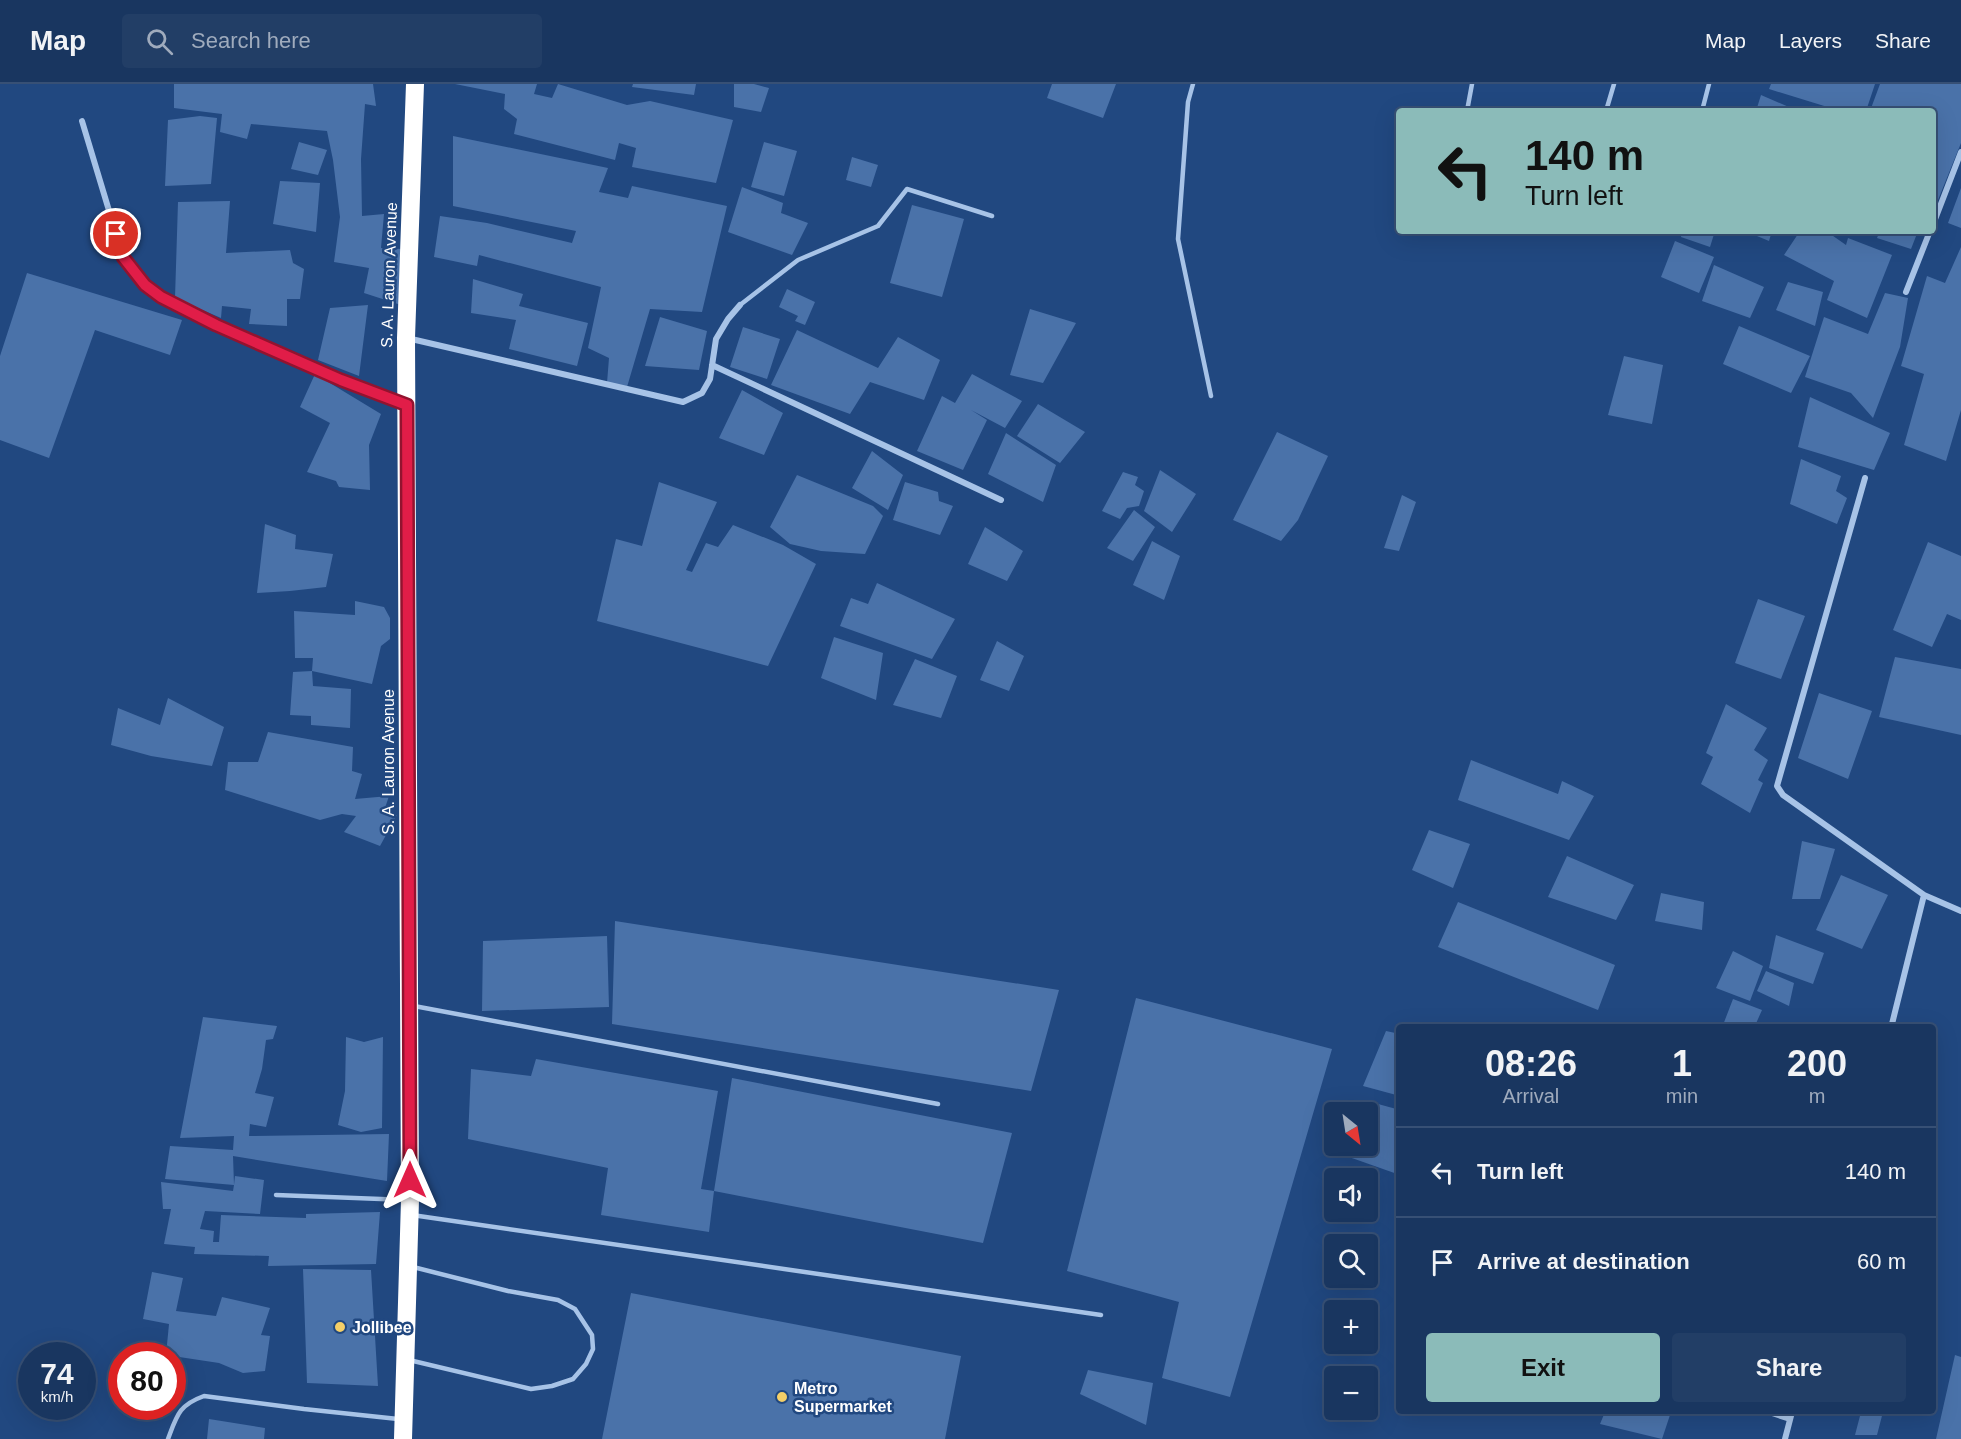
<!DOCTYPE html>
<html lang="en">
<head>
<meta charset="utf-8">
<style>
  body { margin:0; font-family:Helvetica,sans-serif; background:#223e66; color:#f1f3f6; height:100vh; display:flex; flex-direction:column; font-size:22px; white-space:nowrap }
  * { box-sizing:border-box; margin:0 }
  p { font-size:20px; color:#9fabbd }
  .icon { flex:none; width:33px; height:33px; fill:none; stroke:currentColor; stroke-width:2; stroke-linecap:round; stroke-linejoin:round }
  .map { position:relative; flex:1; overflow:hidden }
  .panel { position:absolute; left:1396px; top:940px; width:540px; height:390px; display:flex; flex-direction:column; background:#193660; border-radius:6px; box-shadow:0 6px 24px #0002,0 0 0 2px #375075 }
  .panel>* { flex:none }
  .banner { position:absolute; left:1396px; top:24px; width:540px; height:126px; border-radius:6px; box-shadow:0 6px 24px #0002,0 0 0 2px #375075; background:#8bbbb9; color:#111; overflow:hidden }
  .needle { width:39px; rotate:150deg }
  .buttons { position:absolute; left:1324px; top:1018px; display:grid; gap:12px }
  .buttons a { display:grid; place-items:center; width:54px; height:54px; border-radius:6px; background:#193660; box-shadow:0 6px 24px #0002,0 0 0 2px #375075; font-size:30px }
  .speed { position:absolute; left:18px; top:1258px; display:flex; gap:12px; font-size:30px; font-weight:700; text-align:center }
  .speed>* { display:grid; place-content:center; width:78px; height:78px; border-radius:50%; background:#193660; box-shadow:0 6px 24px #0002,0 0 0 2px #375075; line-height:1 }
  .speed small { font-size:15px; font-weight:400 }
  .speed .limit { border:9px solid #d22; background:#fff; color:#111 }
  .pin { position:absolute; display:grid; place-items:center; width:51px; height:51px; color:#fff; margin:-26px; border:3px solid #fff; border-radius:50%; box-shadow:0 2px 6px #0007 }
  .me { position:absolute; width:66px; margin:-33px; rotate:0deg; stroke-linejoin:round; filter:drop-shadow(0 0 4px #0008) }
  .turn { display:flex; align-items:center; gap:21px; height:126px; padding:0 30px; font-size:27px }
  .turn .icon { width:78px; height:78px; stroke-width:2.5 }
  .turn b { display:block; font-size:42px; line-height:51px }
  .eta { display:flex; justify-content:space-evenly; align-items:center; height:102px; text-align:center }
  .eta b { font-size:36px; font-weight:600; line-height:42px }
  .cta { display:flex; gap:12px; margin-top:auto; padding:12px 30px }
  .cta a { flex:1; height:69px; border-radius:6px; background:#8bbbb9; color:#111; font-size:24px; font-weight:600; line-height:69px; text-align:center }
  .cta a+a { background:#223e66; color:#f1f3f6 }
  ul { padding:0; list-style:none }
  li { display:flex; align-items:center; gap:18px; height:90px; padding:0 30px; border-top:2px solid #375075 }
  li div { flex:1 }
  li b { display:block; font-size:22px }
  li em { font-style:normal }
  header { display:flex; align-items:center; gap:36px; box-sizing:border-box; height:84px; padding:0 30px; background:#193660; border-bottom:2px solid #375075 }
  header strong { font-size:28px }
  nav { display:flex; gap:33px; margin-inline-start:auto; font-size:21px }
  .search { width:420px; height:54px; background:#223e66; display:flex; align-items:center; gap:15px; box-sizing:border-box; padding:0 21px; border-radius:6px; color:#9fabbd; font-size:22px }
  .map>svg:first-child { display:block }
</style>
</head>
<body>
<header>
<strong>Map</strong>
<div class="search"><svg class="icon" aria-label="search" viewBox="0 0 24 24"><circle cx="10" cy="10" r="6"/><path d="M15 15l6 6"/></svg>Search here</div>
<nav><a>Map</a><a>Layers</a><a>Share</a></nav>
</header>
<div class="map">
<svg width="1961" height="1355" viewBox="0 0 1961 1355">
  <rect width="100%" height="100%" fill="#214880"/>
  <path fill="#4a72a9" d="M174 0H373L376 22 365 20 361 75 362 132 384 130 381 164 402 165 401 221 364 209 369 184 334 178 340 133 333 76 327 47 251 40 247 55 220 48 222 30 174 24Z
    M455 0H537L534 10 552 14 558 0 627 21 650 17 733 36 716 99 632 83 636 64 619 59 615 76 514 50 517 35 504 25 505 10Z
    M633 0H696L694 11 632 3Z
    M734 0H754L769 4 761 28 734 23Z
    M1052 0H1116L1103 34 1047 14Z
    M1771 0H1875L1866 27H1834V25L1769 5Z
    M1880 0H1961V59L1934 126V27H1870Z
    M1761 11 1798 27H1756Z
    M200 32 217 34 211 100 165 102 168 36Z
    M453 52 608 84 599 108 628 114 632 102 727 122 702 228 650 225 627 303 607 299 609 274 588 264 601 203 479 171 477 182 434 173 440 132 487 139 572 159 576 147 453 122Z
    M299 58 327 66 318 91 291 85Z
    M764 58 797 67 784 112 751 103Z
    M852 73 878 81 871 103 846 96Z
    M280 97 320 99 316 148 273 140Z
    M742 103 783 119 781 129 808 139 792 171 728 148Z
    M1961 104V144L1948 139Z
    M230 117 226 169 290 166 293 179 304 185 300 215H287V242L249 240 251 225 222 222 221 234 175 214 178 118Z
    M912 121 964 135 942 213 890 199Z
    M1682 147H1715L1710 163 1681 153Z
    M1745 147H1772L1769 157Z
    M1800 147H1826L1846 161 1848 154 1892 171 1867 234 1827 216 1834 197 1784 171Z
    M1880 147H1918L1911 165 1877 154Z
    M1675 157 1714 173 1699 209 1661 193Z
    M1961 163V326L1946 377 1904 361 1924 290 1901 282 1927 192 1945 199Z
    M1714 181 1764 203 1750 234 1702 217Z
    M27 189 182 236 170 271 95 246 49 374 0 356V272Z
    M473 195 523 210 519 222 588 239 577 282 509 265 516 236 471 229Z
    M1788 198 1823 208 1815 242 1776 226Z
    M787 205 815 218 805 241 795 237 798 232 779 223Z
    M1885 209 1908 214 1900 263 1873 334 1851 309 1805 293 1824 233 1868 250Z
    M368 221 359 292 318 276 330 224Z
    M1030 225 1076 239 1043 299 1010 291Z
    M660 233 707 247 699 286 645 282Z
    M1739 242 1810 272 1791 309 1723 280Z
    M743 243 780 255 767 295 730 283Z
    M797 246 878 284 898 253 940 276 924 316 870 298 850 330 771 301Z
    M1624 272 1663 281 1652 340 1608 331Z
    M315 290 381 330 369 361 370 406 339 403 336 397 307 388 330 339 300 323Z
    M972 290 1022 317 1005 344 971 326 987 336 963 386 917 367 942 312 955 319Z
    M742 306 783 329 764 371 719 354Z
    M1810 313 1890 349 1874 386 1798 363Z
    M1038 320 1085 348 1060 379 1017 352Z
    M1277 348 1328 372 1298 436 1281 457 1233 436Z
    M1006 349 1056 381 1043 418 988 390Z
    M872 367 903 391 888 426 852 404Z
    M1801 375 1841 392 1836 407 1847 414 1837 440 1790 420Z
    M1160 386 1196 410 1172 448 1144 427Z
    M1123 388 1138 393 1135 401 1144 407 1139 422 1127 424 1120 435 1102 427Z
    M797 391 873 422 883 432 865 470 821 467 790 460 770 443Z
    M659 398 717 418 686 486 692 488 706 459 718 463 733 441 783 461 816 480 768 582 597 537 616 455 642 462Z
    M905 398 938 408 939 417 953 422 940 451 893 436Z
    M1402 411 1416 418 1399 467 1384 464Z
    M1134 426 1155 443 1133 477 1107 464Z
    M265 440 296 451 295 465 333 470 326 503 290 507 257 509Z
    M985 443 1023 467 1007 497 968 480Z
    M1152 457 1180 472 1164 516 1133 501Z
    M1928 458 1961 472V536L1947 530 1932 563 1893 546Z
    M877 499 955 535 932 575 840 542 851 514 868 520Z
    M1758 515 1805 532 1781 595 1735 579Z
    M355 517 384 523 390 534V555L381 562 372 600 312 587 313 574H295L294 527 355 531Z
    M834 553 883 569 876 616 821 594Z
    M997 557 1024 572 1009 607 980 596Z
    M1895 573 1961 585V651L1879 633Z
    M915 575 957 592 941 634 893 621Z
    M312 587 313 602 351 605 350 644 311 641V632L290 631 293 588Z
    M1819 609 1872 627 1848 695 1798 674Z
    M168 614 224 643 212 682 151 672 111 661 118 624 160 641Z
    M1726 620 1767 644 1754 666 1768 676 1758 696 1763 699 1750 729 1701 700 1713 673 1706 669Z
    M268 648 353 663 352 687 362 690 355 715 389 712 383 730 397 731 380 762 344 748 356 732 342 730 320 736 225 706 228 678H258Z
    M1471 676 1558 710 1562 697 1594 712 1569 756 1458 716Z
    M1429 746 1470 760 1453 804 1412 786Z
    M1802 757 1835 765 1820 815H1792Z
    M1567 772 1634 801 1616 836 1548 813Z
    M1841 791 1888 811 1862 865 1816 846Z
    M1661 809 1704 818 1702 846 1655 837Z
    M1458 818 1615 881 1598 926 1438 863Z
    M615 837 1059 906 1031 1007 612 940Z
    M1776 851 1824 869 1813 900 1769 884Z
    M607 852 609 923 482 927 483 857Z
    M1733 867 1763 882 1750 917 1716 904Z
    M1766 887 1794 899 1789 922 1757 907Z
    M1136 914 1332 965 1230 1313 1162 1294 1179 1218 1067 1187Z
    M1733 915 1762 926 1754 944H1728L1723 941Z
    M203 933 277 942 273 955 266 956 262 985 255 1009 274 1013 266 1043 250 1040 249 1052 389 1050 387 1097 233 1072 234 1101 235 1092 264 1096 260 1130 205 1127 200 1145 214 1147 213 1158H219L221 1131 306 1134V1130L380 1128 376 1180 268 1182 269 1172 194 1170 195 1163 164 1160 171 1125H163L161 1098 233 1107 234 1101 165 1095 170 1062 233 1066 234 1052 180 1054Z
    M1386 947 1400 950V1012L1363 1002Z
    M346 953 364 958 383 953 382 1044 361 1048 338 1041 345 1007Z
    M536 975 718 1007 701 1105 714 1107 709 1148 601 1131 608 1084 468 1055 471 985 531 992Z
    M732 994 1012 1049 983 1159 714 1107Z
    M1367 1017 1400 1026V1091L1349 1073 1353 1062H1368V1029H1364Z
    M303 1185 371 1186 378 1302 307 1299Z
    M152 1188 183 1194 176 1227 216 1232 222 1213 270 1224 261 1251 270 1252 265 1287 243 1289 219 1279 166 1271 169 1240 143 1235Z
    M631 1209 961 1272 945 1355H602Z
    M1955 1271 1961 1273V1355H1936Z
    M1088 1286 1153 1299 1146 1341 1080 1310Z
    M1605 1328H1671L1662 1355 1600 1340Z
    M1861 1328H1883L1877 1351H1855Z
    M209 1335 265 1344 264 1355H207Z"/>
  <g fill="none" stroke-linecap="round" stroke-linejoin="round">
    <path stroke="#a7c3e7" stroke-width="4.5" d="M1193 0 1188 18 1178 155 1211 312
      M1467 27 1472 0
      M1606 27 1614 0
      M1702 27 1709 0
      M740 221 798 176 878 142 907 105 992 132
      M414 922 938 1020
      M276 1111 407 1116
      M412 1131 1101 1231
      M409 1276 531 1305 552 1302 573 1295 586 1280 593 1265 592 1251 575 1225 558 1216 508 1207 413 1183
      M168 1355C177 1331 179 1321 204 1312L304 1325 398 1335"/>
    <path stroke="#a7c3e7" stroke-width="6" d="M82 37 123 173 145 201 161 213 216 241 341 296 403 320
      M1934 138 1961 68
      M1906 208 1930 147
      M407 254 683 318 702 309 710 295 716 255 728 235 740 221
      M712 281 1001 416
      M1865 394 1777 702 1783 711 1924 811 1961 827
      M1891 944 1924 811
      M1769 1328 1790 1335
      M1785 1355 1792 1328"/>
    <path stroke="#fff" stroke-width="18" d="M403 1355 410 1116 406 254 415 0"/>
  </g>
  <g fill="none" stroke-linecap="round" stroke-linejoin="round">
    <defs>
      <path id="route" d="M116 150 123 173 145 201 161 213 216 241 341 296 407 321 410 1096"/>
    </defs>
    <use href="#route" stroke="#92132f" stroke-width="15"/>
    <use href="#route" stroke="#e11d48" stroke-width="10"/>
  </g>
  <g fill="#f4cf68" stroke="#214880" stroke-width="2">
    <circle cx="340" cy="1243" r="6"/>
    <circle cx="782" cy="1313" r="6"/>
  </g>
  <g text-anchor="middle" dominant-baseline="central" stroke-width="5" stroke-linejoin="round" paint-order="stroke">
    <g font-size="16" fill="#fff" stroke="#214880">
      <text transform="translate(389 191) rotate(-88)">S. A. Lauron Avenue</text>
      <text transform="translate(388 678) rotate(-90)">S. A. Lauron Avenue</text>
    </g>
    <g font-size="16" font-weight="bold" fill="#fff" stroke="#214880" text-anchor="start">
      <text x="352" y="1243">Jollibee</text>
      <text x="794" y="1304">Metro<tspan x="794" dy="18">Supermarket</tspan></text>
    </g>
  </g>
</svg>
<div class="buttons">
<a><svg class="needle" viewBox="-14 -14 28 28"><path d="M0-13l5 13h-10z" fill="#e53935"/><path d="M0 13l5-13h-10z" fill="#9fabbd"/></svg></a>
<a><svg class="icon" aria-label="sound" viewBox="0 0 24 24"><path d="M4 9h4l5-4v14l-5-4H4zM17 9q2 3 0 6"/></svg></a>
<a><svg class="icon" aria-label="search" viewBox="0 0 24 24"><circle cx="10" cy="10" r="6"/><path d="M15 15l6 6"/></svg></a>
<a>+</a>
<a>−</a>
</div>
<div class="speed"><div>74<small>km/h</small></div><div class="limit">80</div></div>
<div class="pin" style="left:116px;top:150px;background:#d93025"><svg class="icon" aria-label="arrive" viewBox="0 0 24 24"><path d="M6 21V4h12l-3 4 3 4H6"/></svg></div>
<svg class="me" style="left:410px;top:1096px" viewBox="-20 -20 40 40"><path d="M0-17L14 15 0 8-14 15z" fill="#e11d48" stroke="#fff" stroke-width="4"/></svg>
<div class="banner">
<div class="turn"><svg class="icon" aria-label="left" viewBox="0 0 24 24"><path d="M17 20v-9H6M10 6l-5 5 5 5"/></svg><div><b>140 m</b>Turn left</div></div>
</div>
<section class="panel">
<div class="eta">
<div><b>08:26</b><p>Arrival</p></div>
<div><b>1</b><p>min</p></div>
<div><b>200</b><p>m</p></div>
</div>
<ul>
<li><svg class="icon" aria-label="left" viewBox="0 0 24 24"><path d="M17 20v-9H6M10 6l-5 5 5 5"/></svg><div><b>Turn left</b></div><em>140 m</em></li>
<li><svg class="icon" aria-label="arrive" viewBox="0 0 24 24"><path d="M6 21V4h12l-3 4 3 4H6"/></svg><div><b>Arrive at destination</b></div><em>60 m</em></li>
</ul>
<div class="cta"><a>Exit</a><a>Share</a></div>
</section>
</div>
</body>
</html>
